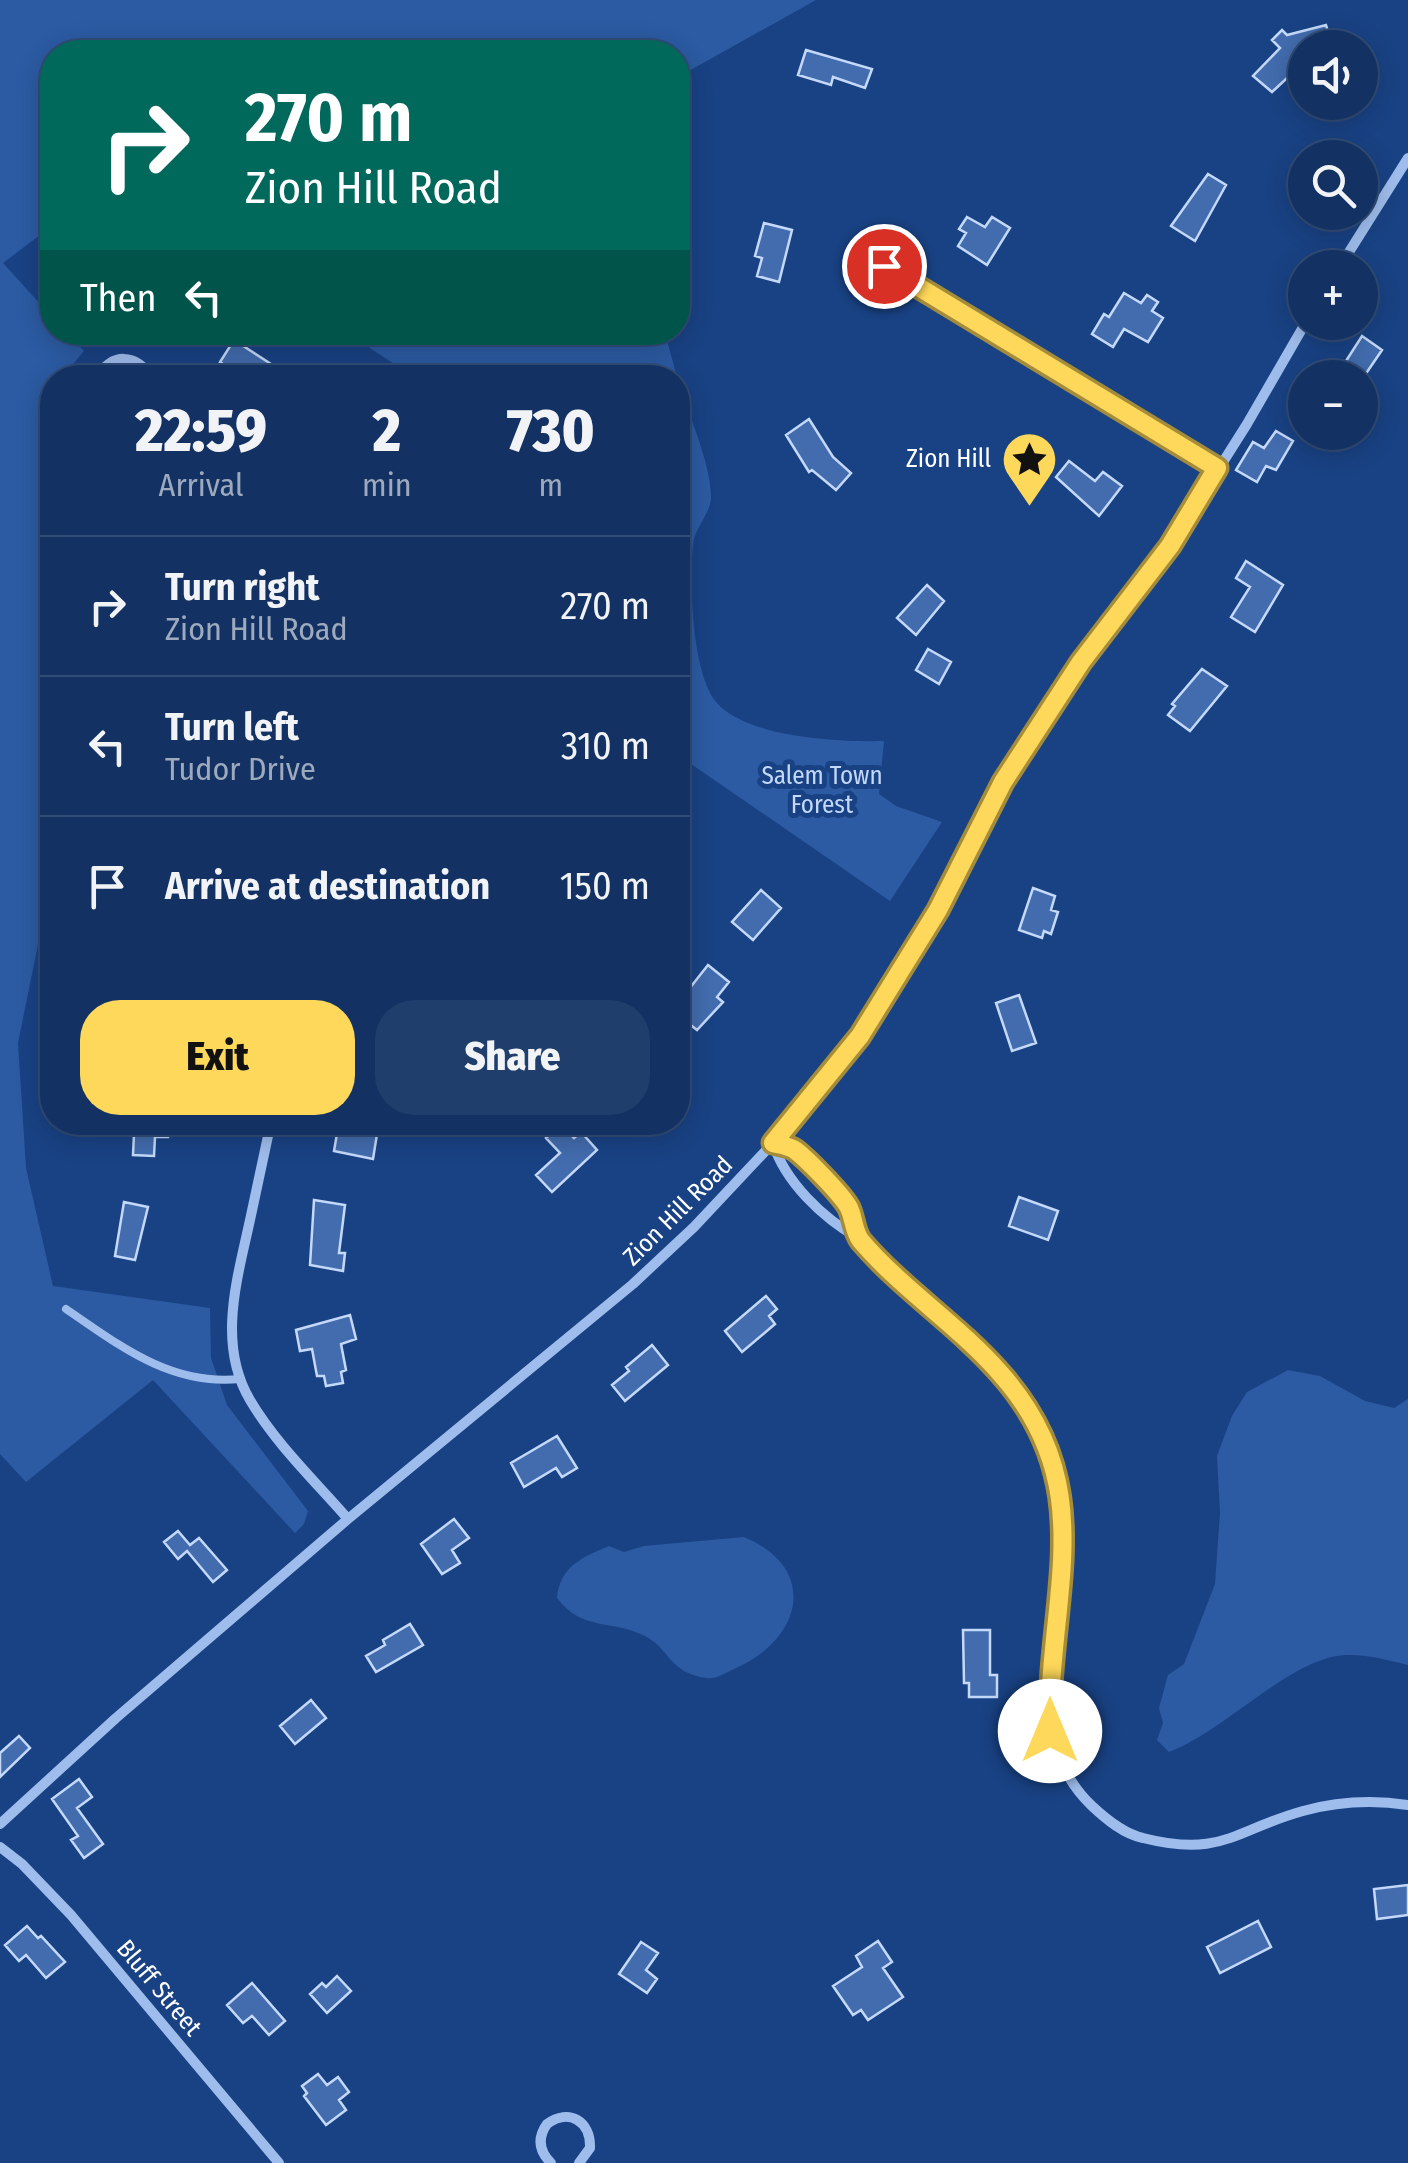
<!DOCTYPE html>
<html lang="en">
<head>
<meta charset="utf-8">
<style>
  body { margin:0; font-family:"Fira Sans Condensed",sans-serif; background:#203e6c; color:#f1f3f6; height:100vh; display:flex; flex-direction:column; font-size:38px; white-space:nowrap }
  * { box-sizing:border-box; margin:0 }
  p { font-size:32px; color:#9daabe }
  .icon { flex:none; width:55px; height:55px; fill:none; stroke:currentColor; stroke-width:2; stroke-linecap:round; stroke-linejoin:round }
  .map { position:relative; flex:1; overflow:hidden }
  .panel { position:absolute; left:40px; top:365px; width:650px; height:770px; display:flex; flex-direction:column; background:#133263; border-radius:40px; box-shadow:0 5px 25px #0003,0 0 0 2px #324d78 }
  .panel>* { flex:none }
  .banner { position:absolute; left:40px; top:40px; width:650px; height:305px; border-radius:40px; box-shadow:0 5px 25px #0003,0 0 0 2px #324d78; background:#00695c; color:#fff; overflow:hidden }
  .buttons { position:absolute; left:1288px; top:30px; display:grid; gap:20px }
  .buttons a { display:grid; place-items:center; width:90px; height:90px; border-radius:50%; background:#133263; box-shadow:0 5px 25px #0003,0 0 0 2px #324d78; font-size:50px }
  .pin { position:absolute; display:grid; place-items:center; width:85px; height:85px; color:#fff; margin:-42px; border:5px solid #fff; border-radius:50%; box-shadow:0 2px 10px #0007 }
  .me { position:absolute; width:110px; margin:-55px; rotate:0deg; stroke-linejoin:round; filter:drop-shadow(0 0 8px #0008) }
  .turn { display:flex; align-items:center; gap:35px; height:210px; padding:0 40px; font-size:45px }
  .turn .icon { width:130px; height:130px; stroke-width:2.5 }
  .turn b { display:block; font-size:70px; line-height:85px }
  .then { display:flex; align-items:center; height:95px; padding:0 40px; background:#0003; gap:20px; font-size:38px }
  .eta { display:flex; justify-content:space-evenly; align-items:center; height:170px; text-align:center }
  .eta b { font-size:60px; font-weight:800; line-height:70px }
  .action { display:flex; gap:20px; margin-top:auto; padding:20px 40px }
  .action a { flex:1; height:115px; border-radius:40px; background:#fed85a; color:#111; font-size:40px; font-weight:800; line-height:115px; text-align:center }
  .action a+a { background:#203e6c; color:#f1f3f6 }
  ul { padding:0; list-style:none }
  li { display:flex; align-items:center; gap:30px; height:140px; padding:0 40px; border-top:2px solid #324d78 }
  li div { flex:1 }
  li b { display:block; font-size:38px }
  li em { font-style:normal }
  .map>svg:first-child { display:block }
</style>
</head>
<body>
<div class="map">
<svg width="1408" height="2163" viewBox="0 0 1408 2163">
  <rect width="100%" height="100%" fill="#194284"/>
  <path fill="#2c5ba3" d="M0 0H816L678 77V52H52V226L3 263 52 317V332L67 333 84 351 74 363 70 377 52 378V901L42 925 18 1043 26 1168 53 1286 210 1308 211 1358 227 1405 308 1511 304 1524 295 1533 153 1380 26 1482 0 1454Z
    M347 333H665L677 377H414Z
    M678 378C687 413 710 459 711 496 712 512 694 528 693 545 689 582 692 673 716 702 747 738 839 742 884 741L879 794 896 806 942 822 890 901 678 755Z
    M1288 1370 1320 1376 1365 1401 1394 1408 1408 1399V1665C1388 1660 1367 1654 1346 1655 1291 1657 1225 1731 1169 1752L1157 1740 1163 1723 1159 1708 1168 1675 1184 1664 1215 1584 1220 1513 1217 1456 1232 1416 1247 1392Z
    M744 1537C820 1569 802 1640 734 1669 725 1673 715 1680 706 1678 668 1672 671 1650 645 1636 612 1619 583 1632 557 1598 560 1566 583 1557 609 1546L624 1552 644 1546Z"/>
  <path fill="#426cae" stroke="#c4d9f9" stroke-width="2.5" d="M1326 25 1333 48H1305V59L1298 68 1272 92 1253 76 1280 48 1272 40 1282 30 1287 35Z
    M806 50 872 69 865 88 833 77 831 85 798 75Z
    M1208 174 1226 185 1195 241 1171 226Z
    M967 217 985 227 992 217 1010 228 987 265 958 246 966 233 959 229Z
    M764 223 792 230 779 282 757 276 762 258 755 256Z
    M1124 293 1141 303 1147 295 1158 302 1152 311 1163 318 1148 342 1124 329 1113 347 1092 334 1104 314 1109 317Z
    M1362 336 1382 350 1363 378H1345L1353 366 1346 361Z
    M234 340 271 364 289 378H245L220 362Z
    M809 419 833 457 851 473 836 490 812 470 809 472 786 435Z
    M1276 431 1293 441 1276 470 1266 466 1257 482 1236 470 1253 442 1264 448Z
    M1069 461 1095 481 1103 472 1122 486 1099 516 1056 477Z
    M1246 561 1283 585 1255 632 1231 617 1250 587 1236 578Z
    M927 585 944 601 916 635 897 618Z
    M928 649 951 662 939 684 916 670Z
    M1202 669 1227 686 1190 731 1168 715 1175 706 1172 704Z
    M1033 888 1055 896 1051 910 1058 912 1051 934 1044 931 1042 938 1019 930Z
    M761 890 781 908 753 940 732 922Z
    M708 965 729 982 717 997 723 1002 697 1030 678 1015V1003Z
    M1019 995 1036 1043 1012 1051 996 1003Z
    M139 1122H169L168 1137H155L154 1156 133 1155 134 1134H138Z
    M339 1122H379L373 1159 334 1151Z
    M561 1124 574 1138 581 1132 597 1150 552 1192 536 1175 560 1153 546 1138Z
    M1019 1197 1058 1211 1048 1240 1009 1226Z
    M314 1200 345 1205 339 1253H345L343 1271 310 1265Z
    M124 1202 148 1207 135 1260 115 1256Z
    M766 1296 777 1309 769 1316 775 1324 742 1352 725 1331Z
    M350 1315 356 1339 341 1344 346 1370 341 1372 343 1383 326 1386 324 1376H317L312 1349 300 1351 296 1330Z
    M652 1345 668 1365 625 1401 612 1385 629 1371 626 1367Z
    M557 1436 577 1468 562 1477 556 1468 524 1487 511 1463Z
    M454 1519 469 1538 452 1550 460 1563 442 1574 421 1544Z
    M178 1531 190 1545 199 1538 227 1570 213 1582 187 1551 178 1559 164 1542Z
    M410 1624 423 1645 376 1672 366 1656 385 1645 383 1640Z
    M963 1630H990V1675H997V1697H969V1683H964Z
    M311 1700 326 1718 295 1744 280 1726Z
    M19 1736 30 1748 0 1777V1753Z
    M79 1779 92 1797 77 1808 103 1844 84 1858 71 1840 78 1836 52 1799Z
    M1408 1885V1915L1377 1919 1374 1889Z
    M1258 1921 1271 1947 1220 1973 1207 1947Z
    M27 1926 38 1938 41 1936 65 1962 46 1978 26 1955 19 1961 5 1945Z
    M878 1941 892 1962 883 1968 903 1997 868 2020 861 2010 853 2015 833 1986 862 1967 856 1956Z
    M641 1942 658 1953 646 1970 657 1979 647 1993 619 1974Z
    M337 1976 351 1991 327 2013 310 1994 322 1983 326 1987Z
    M252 1983 285 2021 269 2035 252 2016 243 2023 227 2005Z
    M318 2074 327 2085 338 2077 349 2092 339 2100 346 2110 326 2125 304 2096 307 2093 302 2086Z"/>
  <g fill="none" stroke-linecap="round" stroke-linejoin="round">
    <path stroke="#9fbdec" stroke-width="8" d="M66 1309C120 1346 171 1386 240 1379"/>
    <path stroke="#9fbdec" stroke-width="10" d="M883 266 1217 468
      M1339 268 1408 158
      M97 378C110 352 138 353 151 378
      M271 1122C264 1155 257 1188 250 1220 237 1280 217 1344 250 1400 276 1444 315 1481 348 1519
      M773 1143C785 1182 823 1218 858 1238 923 1299 1014 1368 1049 1451 1097 1564 996 1715 1092 1806 1107 1820 1124 1834 1143 1838 1222 1858 1234 1830 1303 1811 1336 1802 1374 1800 1408 1805
      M773 1143 793 1149 848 1206 858 1238
      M0 1824 116 1718 348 1519 633 1284 694 1227 773 1143 860 1036 938 911 1003 782 1081 662 1170 546 1247 424 1306 322
      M0 1847 22 1864 71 1915 279 2163
      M551 2163C539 2151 537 2138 547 2124 569 2108 591 2121 590 2148L579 2163"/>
  </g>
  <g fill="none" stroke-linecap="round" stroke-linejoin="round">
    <defs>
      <path id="route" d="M884 266 1217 468 1170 546 1081 662 1003 782 938 910 860 1036 773 1143C780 1145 789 1146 795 1150 808 1160 839 1192 848 1206 854 1216 853 1231 861 1241 902 1289 958 1325 1000 1373 1103 1488 1047 1597 1050 1731"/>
    </defs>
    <use href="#route" stroke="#a58c3a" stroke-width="25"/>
    <use href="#route" stroke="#fed85a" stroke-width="18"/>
  </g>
  <defs>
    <symbol id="sight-pin" viewBox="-11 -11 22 30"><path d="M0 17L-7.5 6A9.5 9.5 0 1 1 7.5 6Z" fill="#fed85a" stroke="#194284"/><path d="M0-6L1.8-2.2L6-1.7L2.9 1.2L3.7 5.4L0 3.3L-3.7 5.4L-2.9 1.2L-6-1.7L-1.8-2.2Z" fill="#111"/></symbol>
  </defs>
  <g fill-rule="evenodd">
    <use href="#sight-pin" x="998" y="428" width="63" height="86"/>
  </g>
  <g text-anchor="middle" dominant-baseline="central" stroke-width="10" stroke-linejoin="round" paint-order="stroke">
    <g font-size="25" fill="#fff" stroke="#194284" text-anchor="end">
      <text x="991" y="459">Zion Hill</text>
    </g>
    <g font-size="25" fill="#c4d9f9" stroke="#194284">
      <text x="822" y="776">Salem Town<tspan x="822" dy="29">Forest</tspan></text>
    </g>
    <g font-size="25" fill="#fff" stroke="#194284">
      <text transform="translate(678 1211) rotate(-45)">Zion Hill Road</text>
      <text transform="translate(159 1988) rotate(50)">Bluff Street</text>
    </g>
  </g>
</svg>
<div class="buttons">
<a><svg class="icon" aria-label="sound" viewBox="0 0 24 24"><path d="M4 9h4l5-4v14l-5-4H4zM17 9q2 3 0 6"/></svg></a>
<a><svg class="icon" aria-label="search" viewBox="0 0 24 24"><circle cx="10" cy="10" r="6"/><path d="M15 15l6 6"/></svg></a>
<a>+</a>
<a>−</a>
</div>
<div class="pin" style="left:884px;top:266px;background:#d93025"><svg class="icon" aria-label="arrive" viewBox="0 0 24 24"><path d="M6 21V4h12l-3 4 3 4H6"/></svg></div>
<svg class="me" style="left:1050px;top:1731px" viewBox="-20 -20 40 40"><circle r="19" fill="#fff"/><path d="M0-13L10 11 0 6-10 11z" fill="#fed85a"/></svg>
<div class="banner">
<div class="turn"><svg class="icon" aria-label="right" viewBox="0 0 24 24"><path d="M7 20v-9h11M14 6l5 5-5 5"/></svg><div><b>270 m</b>Zion Hill Road</div></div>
<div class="then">Then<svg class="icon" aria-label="left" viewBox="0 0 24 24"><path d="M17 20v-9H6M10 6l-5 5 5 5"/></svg></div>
</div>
<section class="panel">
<div class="eta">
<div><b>22:59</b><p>Arrival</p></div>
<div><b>2</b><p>min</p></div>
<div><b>730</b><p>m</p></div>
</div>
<ul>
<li><svg class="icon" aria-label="right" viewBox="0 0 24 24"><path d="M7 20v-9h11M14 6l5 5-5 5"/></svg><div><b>Turn right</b><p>Zion Hill Road</p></div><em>270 m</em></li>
<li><svg class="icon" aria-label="left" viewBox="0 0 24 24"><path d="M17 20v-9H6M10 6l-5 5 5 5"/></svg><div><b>Turn left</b><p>Tudor Drive</p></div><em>310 m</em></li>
<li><svg class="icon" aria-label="arrive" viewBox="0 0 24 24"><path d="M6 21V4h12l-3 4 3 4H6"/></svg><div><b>Arrive at destination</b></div><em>150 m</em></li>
</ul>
<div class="action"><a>Exit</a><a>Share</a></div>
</section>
</div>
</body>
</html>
